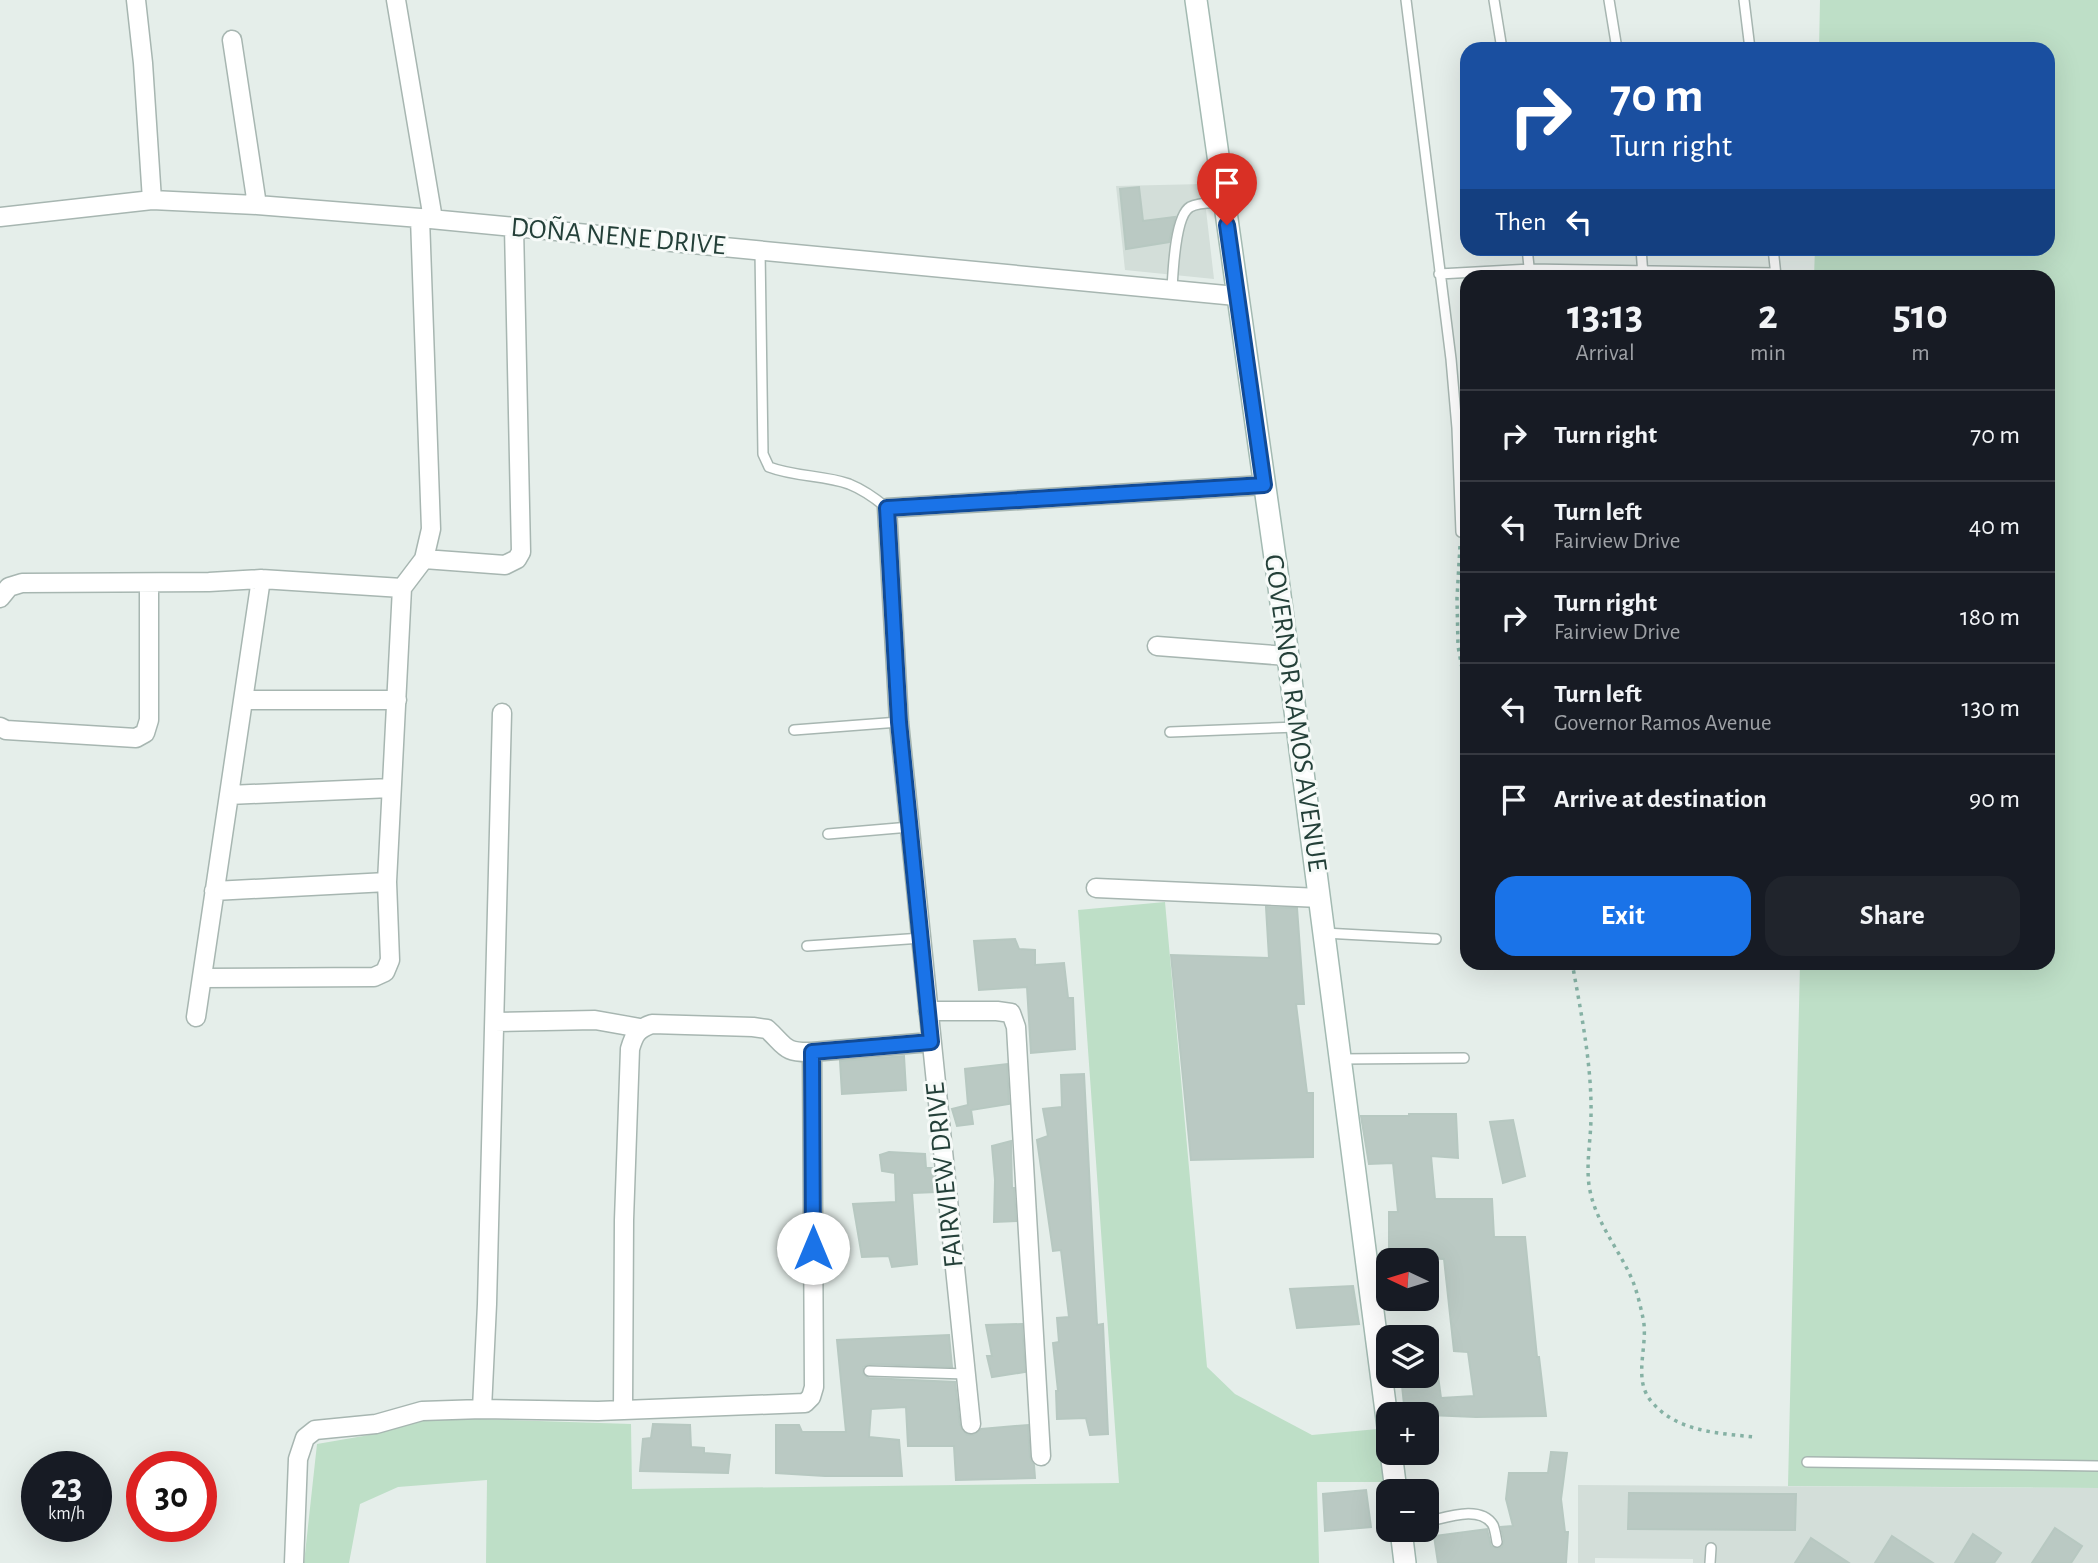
<!DOCTYPE html>
<html lang="en">
<head>
<meta charset="utf-8">
<style>
  body { margin:0; font-family:"Alegreya Sans",sans-serif; background:#20242c; color:#f1f3f6; height:100vh; display:flex; flex-direction:column; font-size:26px; white-space:nowrap }
  * { box-sizing:border-box; margin:0 }
  p { font-size:23px; color:#9ea1a6 }
  .icon { flex:none; width:38px; height:38px; fill:none; stroke:currentColor; stroke-width:2; stroke-linecap:round; stroke-linejoin:round }
  .map { position:relative; flex:1; overflow:hidden }
  .drawer { position:absolute; left:1460px; top:270px; width:595px; height:700px; display:flex; flex-direction:column; background:#171b24; border-radius:21px; box-shadow:0 7px 28px #0002 }
  .drawer>* { flex:none }
  .guide { position:absolute; left:1460px; top:42px; width:595px; height:214px; border-radius:21px; box-shadow:0 7px 28px #0002; background:#1a4fa0; color:#fff; overflow:hidden }
  .needle { width:46px; rotate:274deg }
  .tools { position:absolute; left:1376px; top:1248px; display:grid; gap:14px }
  .tools a { display:grid; place-items:center; width:63px; height:63px; border-radius:14px; background:#171b24; box-shadow:0 7px 28px #0002; font-size:35px }
  .speed { position:absolute; left:21px; top:1451px; display:flex; gap:14px; font-size:35px; font-weight:700; text-align:center }
  .speed>* { display:grid; place-content:center; width:91px; height:91px; border-radius:50%; background:#171b24; box-shadow:0 7px 28px #0002; line-height:1 }
  .speed small { font-size:18px; font-weight:400 }
  .speed .limit { border:10px solid #d22; background:#fff; color:#111 }
  .pin { position:absolute; display:grid; place-items:center; width:60px; height:60px; color:#fff; margin:-72px -30px; border-radius:50% 50% 50% 0; rotate:-45deg; box-shadow:0 0 7px #0007 }
  .pin .icon { rotate:45deg }
  .me { position:absolute; width:77px; margin:-38px; rotate:0deg; stroke-linejoin:round; filter:drop-shadow(0 0 5px #0008) }
  .turn { display:flex; align-items:center; gap:24px; height:147px; padding:0 35px; font-size:32px }
  .turn .icon { width:91px; height:91px; stroke-width:2.5 }
  .turn b { display:block; font-size:49px; line-height:60px }
  .then { display:flex; align-items:center; height:66px; padding:0 35px; background:#0003; gap:14px; font-size:26px }
  .eta { display:flex; justify-content:space-evenly; align-items:center; height:119px; text-align:center }
  .eta b { font-size:42px; font-weight:700; line-height:49px }
  .action { display:flex; gap:14px; margin-top:auto; padding:14px 35px }
  .action a { flex:1; height:80px; border-radius:21px; background:#1a73e8; color:#fff; font-size:28px; font-weight:700; line-height:80px; text-align:center }
  .action a+a { background:#20242c; color:#f1f3f6 }
  ul { padding:0; list-style:none }
  li { display:flex; align-items:center; gap:21px; height:91px; padding:0 35px; border-top:2px solid #363941 }
  li div { flex:1 }
  li b { display:block; font-size:26px }
  li em { font-style:normal }
  .map>svg:first-child { display:block }
</style>
</head>
<body>
<div class="map">
<svg width="2098" height="1563" viewBox="0 0 2098 1563">
  <rect width="100%" height="100%" fill="#e5eeea"/>
  <path fill="#d3ded9" d="M1203 184 1214 279 1125 270 1116 186Z
    M1578 1485 2098 1488V1563H2071L2082 1546 2055 1528 2032 1563H1994L2001 1553 1973 1535 1955 1563H1914L1892 1536 1875 1563H1834L1839 1556 1811 1538 1795 1563H1693V1559L1595 1558V1563H1578Z"/>
  <path fill="#bedfc7" d="M1820 0H2098V1488L1788 1486 1800 963 2048 962V276H1814L1815 249 2048 248V49H1819Z
    M1165 902 1207 1367 1235 1394 1312 1435 1378 1429 1383 1482H1317L1319 1563H486L487 1480 398 1487 360 1504 349 1563H304L317 1444 375 1434 420 1420 480 1419 631 1424 632 1489 1119 1483 1078 910Z"/>
  <path fill="#bac9c3" stroke="#b7c8c1" stroke-width="2" d="M1139 187 1143 221 1175 217 1169 242 1126 249 1120 189Z
    M1266 907 1297 908 1304 1004H1296L1307 1093H1313V1157L1191 1160 1171 955 1269 958Z
    M1015 939 1019 949 1035 950V965L1064 963 1068 998H1073L1075 1049 1031 1053 1027 987 979 990 974 941Z
    M904 1056 906 1090 842 1094 840 1061Z
    M1007 1064 1009 1104 971 1110 973 1124 957 1126 952 1109 968 1105 965 1069Z
    M1084 1074 1097 1325 1103 1324 1108 1434 1090 1435 1086 1418 1057 1419 1056 1391H1058L1053 1343 1059 1342 1057 1318 1069 1317 1061 1250 1053 1251 1037 1140 1048 1136 1043 1109 1062 1107 1061 1075Z
    M1409 1114H1456L1458 1158 1431 1156 1435 1199H1492L1494 1237H1525L1537 1357H1539L1546 1416 1476 1417 1405 1414 1401 1376H1438L1441 1398 1474 1396 1468 1352 1454 1351 1444 1259 1389 1257V1212H1398L1393 1163 1369 1164 1361 1116H1409Z
    M1513 1120 1525 1176 1503 1183 1490 1122Z
    M1011 1141 1012 1188H1014L1016 1221 994 1222 995 1180 992 1146Z
    M889 1152 925 1154 926 1168H933L936 1192 912 1193 917 1264 892 1267 889 1256 862 1257 853 1204 896 1202 895 1173 882 1171 880 1155Z
    M1353 1286 1359 1324 1297 1328 1290 1289Z
    M1022 1324 1025 1372 992 1377 987 1356H992L986 1325Z
    M949 1335 952 1367 869 1364 863 1367V1374L869 1378 955 1382 960 1425 967 1435H973L981 1429 1028 1425 1030 1457 1034 1465 1035 1478 956 1480 954 1446H908L906 1407 871 1409 869 1437 899 1440 902 1476H825L776 1473V1425H799L802 1432H846L837 1340Z
    M653 1424 690 1425 691 1447 704 1448V1453L730 1455 728 1473 640 1471 643 1439 651 1438Z
    M1551 1452 1567 1453 1561 1499 1565 1532H1568L1566 1563H1438L1434 1536 1487 1529 1491 1546 1498 1549 1502 1547 1504 1541 1501 1527 1513 1526 1506 1499 1509 1473H1548Z
    M1366 1490 1371 1527 1325 1531 1323 1494Z
    M1629 1493 1796 1494 1795 1530 1628 1529Z
    M2055 1528 2082 1546 2071 1563H2032Z
    M1973 1534 2001 1553 1994 1563H1955Z
    M1892 1536 1933 1563H1875Z
    M1811 1538 1849 1563H1795Z"/>
  <g fill="none" stroke-linecap="round" stroke-linejoin="round">
    <defs>
      <path id="lane" d="M1406 0 1451 359 1457 428 1461 532
        M1494 0 1502 49
        M1609 0 1617 49
        M1744 0 1750 49
        M1527 248 1530 276
        M1641 248 1643 276
        M1773 248 1776 276
        M760 250 763 454 769 467C795 477 824 475 849 484 864 490 875 498 887 508
        M1439 274 1529 269 1775 273
        M1172 289C1173 272 1175 216 1190 207 1199 202 1213 203 1224 202
        M794 730 899 722
        M1170 732 1297 727
        M828 834 910 827
        M1324 933 1436 939
        M807 946 922 938
        M1340 1059 1464 1058
        M869 1371 966 1374
        M1807 1462 2098 1466
        M1426 1522C1445 1518 1480 1504 1493 1525 1495 1529 1496 1537 1497 1542
        M1710 1563 1711 1548"/>
      <path id="street" d="M136 0 143 63 152 200
        M396 0 433 219
        M232 40 257 205
        M0 217 152 200 257 205 420 218 1236 296
        M424 559 505 565 517 559 521 552 514 227
        M0 598 9 587 22 583 209 582 261 579 402 588
        M1157 646 1287 656
        M243 700H397
        M0 727 6 730 136 738 145 733 149 720V583
        M229 795 391 788
        M1096 888 1320 898
        M214 891 387 882
        M202 978 374 977 385 972 390 960 387 882 402 588 424 559 431 529 420 218
        M928 1011H997L1011 1013 1016 1027 1041 1456
        M196 1017 261 579
        M495 1022 595 1020 640 1028
        M482 1409 487 1304 502 713
        M623 1410 624 1220 630 1049C634 1035 637 1029 652 1024L753 1027 767 1029C786 1046 783 1053 812 1052
        M971 1424 899 722 887 508 1264 485
        M294 1563 298 1459 305 1438 315 1430 376 1424 422 1411 482 1409 598 1411 805 1403 811 1397 814 1387 812 1052 931 1042"/>
      <path id="secondary" d="M1196 0 1277 572 1388 1427
        M1391 1452 1396 1491
        M1401 1530 1405 1563"/>
    </defs>
    <use href="#lane" stroke="#a7b6b1" stroke-width="12"/>
    <use href="#street" stroke="#a7b6b1" stroke-width="21"/>
    <use href="#secondary" stroke="#a3bab2" stroke-width="24"/>
    <path stroke="#85b1a4" stroke-width="3.5" stroke-dasharray="3.5 5" stroke-linecap="butt" d="M1460 546 1457 598 1458 646 1466 690
      M1572 962C1581 1013 1592 1065 1591 1116 1591 1139 1586 1162 1589 1185 1594 1220 1617 1246 1631 1277 1637 1290 1640 1305 1643 1318 1649 1345 1632 1378 1651 1401 1676 1432 1718 1433 1754 1437"/>
    <use href="#lane" stroke="#fff" stroke-width="9"/>
    <use href="#street" stroke="#fff" stroke-width="18"/>
    <use href="#secondary" stroke="#fff" stroke-width="21"/>
  </g>
  <g fill="none" stroke-linecap="round" stroke-linejoin="round">
    <defs>
      <path id="route" d="M813 1248 812 1052 931 1042 899 722 887 508 1264 485 1227 225"/>
    </defs>
    <use href="#route" stroke="#114b97" stroke-width="18"/>
    <use href="#route" stroke="#1a73e8" stroke-width="12"/>
  </g>
  <g text-anchor="middle" dominant-baseline="central" stroke-width="6" stroke-linejoin="round" paint-order="stroke">
    <g font-size="28" fill="#244039" stroke="#f6faf8">
      <text transform="translate(618 237) rotate(5)">DOÑA NENE DRIVE</text>
      <text transform="translate(1295 713) rotate(82)">GOVERNOR RAMOS AVENUE</text>
      <text transform="translate(945 1175) rotate(-96)">FAIRVIEW DRIVE</text>
    </g>
  </g>
</svg>
<div class="tools">
<a><svg class="needle" viewBox="-14 -14 28 28"><path d="M0-13l5 13h-10z" fill="#e53935"/><path d="M0 13l5-13h-10z" fill="#9ea1a6"/></svg></a>
<a><svg class="icon" aria-label="layers" viewBox="0 0 24 24"><path d="M12 4l9 5-9 5-9-5zM3 14l9 5 9-5"/></svg></a>
<a>+</a>
<a>−</a>
</div>
<div class="speed"><div>23<small>km/h</small></div><div class="limit">30</div></div>
<div class="pin" style="left:1227px;top:225px;background:#d93025"><svg class="icon" aria-label="arrive" viewBox="0 0 24 24"><path d="M6 21V4h12l-3 4 3 4H6"/></svg></div>
<svg class="me" style="left:813px;top:1248px" viewBox="-20 -20 40 40"><circle r="19" fill="#fff"/><path d="M0-13L10 11 0 6-10 11z" fill="#1a73e8"/></svg>
<div class="guide">
<div class="turn"><svg class="icon" aria-label="right" viewBox="0 0 24 24"><path d="M7 20v-9h11M14 6l5 5-5 5"/></svg><div><b>70 m</b>Turn right</div></div>
<div class="then">Then<svg class="icon" aria-label="left" viewBox="0 0 24 24"><path d="M17 20v-9H6M10 6l-5 5 5 5"/></svg></div>
</div>
<section class="drawer">
<div class="eta">
<div><b>13:13</b><p>Arrival</p></div>
<div><b>2</b><p>min</p></div>
<div><b>510</b><p>m</p></div>
</div>
<ul>
<li><svg class="icon" aria-label="right" viewBox="0 0 24 24"><path d="M7 20v-9h11M14 6l5 5-5 5"/></svg><div><b>Turn right</b></div><em>70 m</em></li>
<li><svg class="icon" aria-label="left" viewBox="0 0 24 24"><path d="M17 20v-9H6M10 6l-5 5 5 5"/></svg><div><b>Turn left</b><p>Fairview Drive</p></div><em>40 m</em></li>
<li><svg class="icon" aria-label="right" viewBox="0 0 24 24"><path d="M7 20v-9h11M14 6l5 5-5 5"/></svg><div><b>Turn right</b><p>Fairview Drive</p></div><em>180 m</em></li>
<li><svg class="icon" aria-label="left" viewBox="0 0 24 24"><path d="M17 20v-9H6M10 6l-5 5 5 5"/></svg><div><b>Turn left</b><p>Governor Ramos Avenue</p></div><em>130 m</em></li>
<li><svg class="icon" aria-label="arrive" viewBox="0 0 24 24"><path d="M6 21V4h12l-3 4 3 4H6"/></svg><div><b>Arrive at destination</b></div><em>90 m</em></li>
</ul>
<div class="action"><a>Exit</a><a>Share</a></div>
</section>
</div>
</body>
</html>
